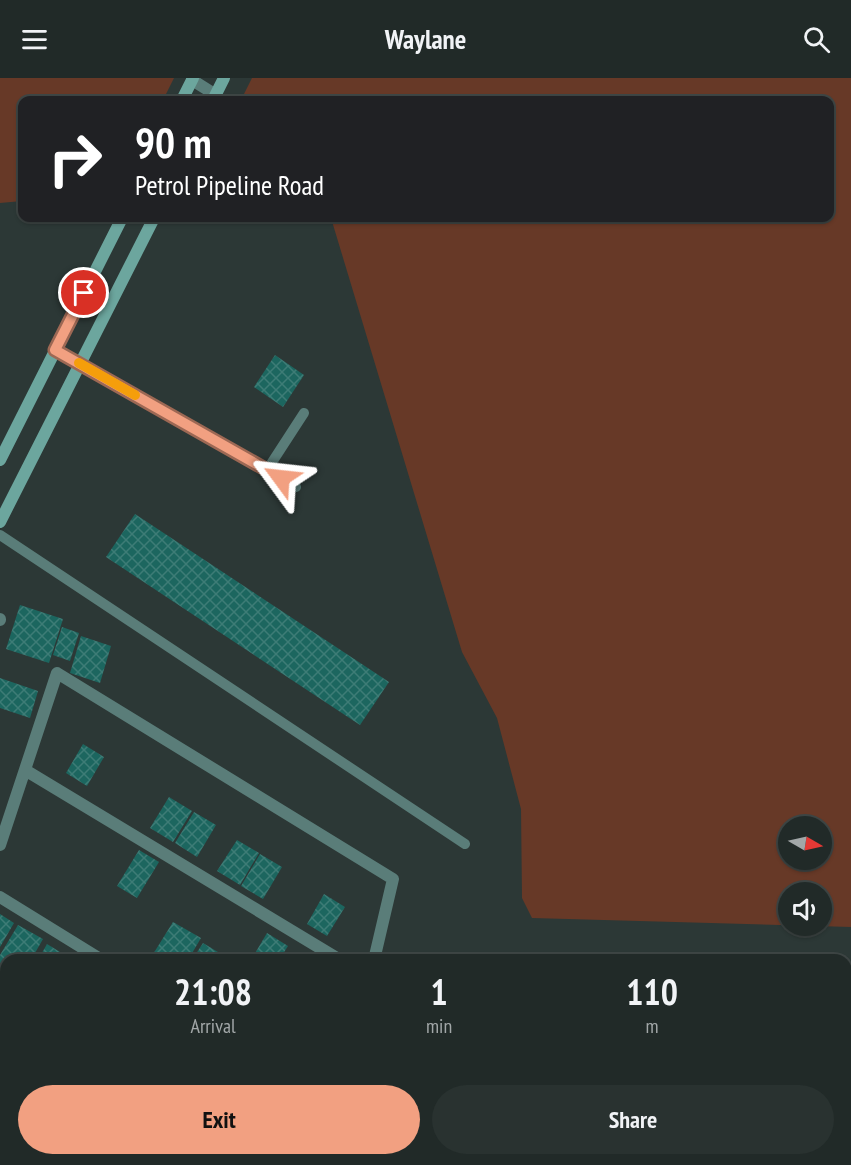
<!DOCTYPE html>
<html lang="en">
<head>
<meta charset="utf-8">
<style>
  body { margin:0; font-family:"PT Sans Narrow",sans-serif; background:#293230; color:#f1f3f6; height:100vh; display:flex; flex-direction:column; font-size:22px; white-space:nowrap }
  * { box-sizing:border-box; margin:0 }
  p { font-size:20px; color:#a2a7a8 }
  .icon { flex:none; width:33px; height:33px; fill:none; stroke:currentColor; stroke-width:2; stroke-linecap:round; stroke-linejoin:round }
  .map { position:relative; flex:1; overflow:hidden }
  .drawer { position:absolute; left:0px; top:876px; width:852px; height:212px; display:flex; flex-direction:column; background:#212a28; border-radius:18px 18px 0 0; box-shadow:0 2px 4px #0004,0 0 0 2px #3e4645 }
  .drawer>* { flex:none }
  .hud { position:absolute; left:18px; top:18px; width:816px; height:126px; border-radius:12px; box-shadow:0 2px 4px #0004,0 0 0 2px #3e4645; background:#202124; color:#fff; overflow:hidden }
  .needle { width:39px; rotate:99deg }
  .buttons { position:absolute; left:778px; top:738px; display:grid; gap:12px }
  .buttons a { display:grid; place-items:center; width:54px; height:54px; border-radius:50%; background:#212a28; box-shadow:0 2px 4px #0004,0 0 0 2px #3e4645; font-size:30px }
  .pin { position:absolute; display:grid; place-items:center; width:51px; height:51px; color:#fff; margin:-26px; border:3px solid #fff; border-radius:50%; box-shadow:0 2px 6px #0007 }
  .me { position:absolute; width:66px; margin:-33px; rotate:300deg; stroke-linejoin:round; filter:drop-shadow(0 0 4px #0008) }
  .turn { display:flex; align-items:center; gap:21px; height:126px; padding:0 18px; font-size:27px }
  .turn .icon { width:78px; height:78px; stroke-width:2.5 }
  .turn b { display:block; font-size:42px; line-height:51px }
  .eta { display:flex; justify-content:space-evenly; align-items:center; height:102px; text-align:center }
  .eta b { font-size:36px; font-weight:600; line-height:42px }
  .action { display:flex; gap:12px; margin-top:auto; padding:12px 18px }
  .action a { flex:1; height:69px; border-radius:36px; background:#f2a081; color:#111; font-size:24px; font-weight:600; line-height:69px; text-align:center }
  .action a+a { background:#293230; color:#f1f3f6 }
  header { display:flex; justify-content:space-between; align-items:center; height:78px; padding:0 18px; background:#212a28; font-size:27px; font-weight:600 }
  .map>svg:first-child { display:block }
</style>
</head>
<body>
<header><svg class="icon" aria-label="menu" viewBox="0 0 24 24"><path d="M4 6h16M4 12h16M4 18h16"/></svg>Waylane<svg class="icon" aria-label="search" viewBox="0 0 24 24"><circle cx="10" cy="10" r="6"/><path d="M15 15l6 6"/></svg></header>
<div class="map">
<svg width="851" height="1087" viewBox="0 0 851 1087">
  <defs>
    <pattern id="building-cross-hatch" width="8" height="8" patternUnits="userSpaceOnUse" patternTransform="scale(1.5)"><rect width="8" height="8" fill="#1c665f"/><path d="M0 0l8 8M0 8l8-8" fill="none" stroke="#3d7c76"/></pattern>
  </defs>
  <rect width="100%" height="100%" fill="#2c3836"/>
  <path fill="#673927" fill-rule="evenodd" d="M0 0H174L163 22H22V123L0 125Z
    M252 0H851V849L532 840 522 820 521 731 497 640 462 574 331 140H830V22H241ZM789 748H822V782H789ZM822 814V848H789V814Z"/>
  <path fill="url(#building-cross-hatch)" d="M275 277 304 297 283 329 254 309Z
    M135 436 389 604 360 647 106 479Z
    M20 527 63 541 49 585 6 571Z
    M62 549 79 555 70 583 53 577Z
    M81 558 111 568 100 605 70 595Z
    M0 600 38 613 30 640 0 630Z
    M83 666 104 679 87 708 66 695Z
    M169 719 192 733 173 764 150 750Z
    M194 734 216 747 197 779 175 765Z
    M237 762 259 775 240 807 217 793Z
    M139 772 159 784 137 820 117 808Z
    M260 776 282 789 263 821 241 808Z
    M324 816 345 829 327 858 307 846Z
    M0 836 14 845 0 869Z
    M173 844 201 860 188 882H153L150 881Z
    M18 847 43 861 31 882H6V893L0 890V877Z
    M267 855 288 868 279 882H251Z
    M203 865 231 882H192Z
    M47 866 73 882H38Z"/>
  <g fill="none" stroke-linecap="round" stroke-linejoin="round">
    <path stroke="#5a7d79" stroke-width="10" d="M55 272 296 409
      M267 392 304 335
      M0 457 465 766"/>
    <path stroke="#5a7d79" stroke-width="12" d="M0 542V541
      M25 692 340 882
      M0 767 57 595 393 801 374 882
      M0 819 102 882
      M0 931 6 934
      M846 1021 851 1005
      M134 1082 146 1087
      M670 1082 687 1087
      M17 1087 19 1082
      M166 1087 169 1082
      M306 1087 309 1082
      M826 1087 828 1082"/>
    <path stroke="#5a7d79" stroke-width="12" d="M192 2 216 17"/>
    <path stroke="#6ca69e" stroke-width="12" d="M182 22 193 0
      M213 22 224 0
      M0 382 122 140
      M0 444 154 140"/>
  </g>
  <g fill="none" stroke-linecap="round" stroke-linejoin="round">
    <defs>
      <path id="route" d="M84 215 55 272 281 400"/>
    </defs>
    <use href="#route" stroke="#9d6854" stroke-width="15"/>
    <use href="#route" stroke="#f2a081" stroke-width="10"/>
    <path stroke="#f59e0b" stroke-width="10" d="M79 285 135 317"/>
  </g>
</svg>
<div class="buttons">
<a><svg class="needle" viewBox="-14 -14 28 28"><path d="M0-13l5 13h-10z" fill="#e53935"/><path d="M0 13l5-13h-10z" fill="#a2a7a8"/></svg></a>
<a><svg class="icon" aria-label="sound" viewBox="0 0 24 24"><path d="M4 9h4l5-4v14l-5-4H4zM17 9q2 3 0 6"/></svg></a>
</div>
<div class="pin" style="left:84px;top:215px;background:#d93025"><svg class="icon" aria-label="arrive" viewBox="0 0 24 24"><path d="M6 21V4h12l-3 4 3 4H6"/></svg></div>
<svg class="me" style="left:281px;top:400px" viewBox="-20 -20 40 40"><path d="M0-17L14 15 0 8-14 15z" fill="#f2a081" stroke="#fff" stroke-width="4"/></svg>
<div class="hud">
<div class="turn"><svg class="icon" aria-label="right" viewBox="0 0 24 24"><path d="M7 20v-9h11M14 6l5 5-5 5"/></svg><div><b>90 m</b>Petrol Pipeline Road</div></div>
</div>
<section class="drawer">
<div class="eta">
<div><b>21:08</b><p>Arrival</p></div>
<div><b>1</b><p>min</p></div>
<div><b>110</b><p>m</p></div>
</div>
<div class="action"><a>Exit</a><a>Share</a></div>
</section>
</div>
</body>
</html>
